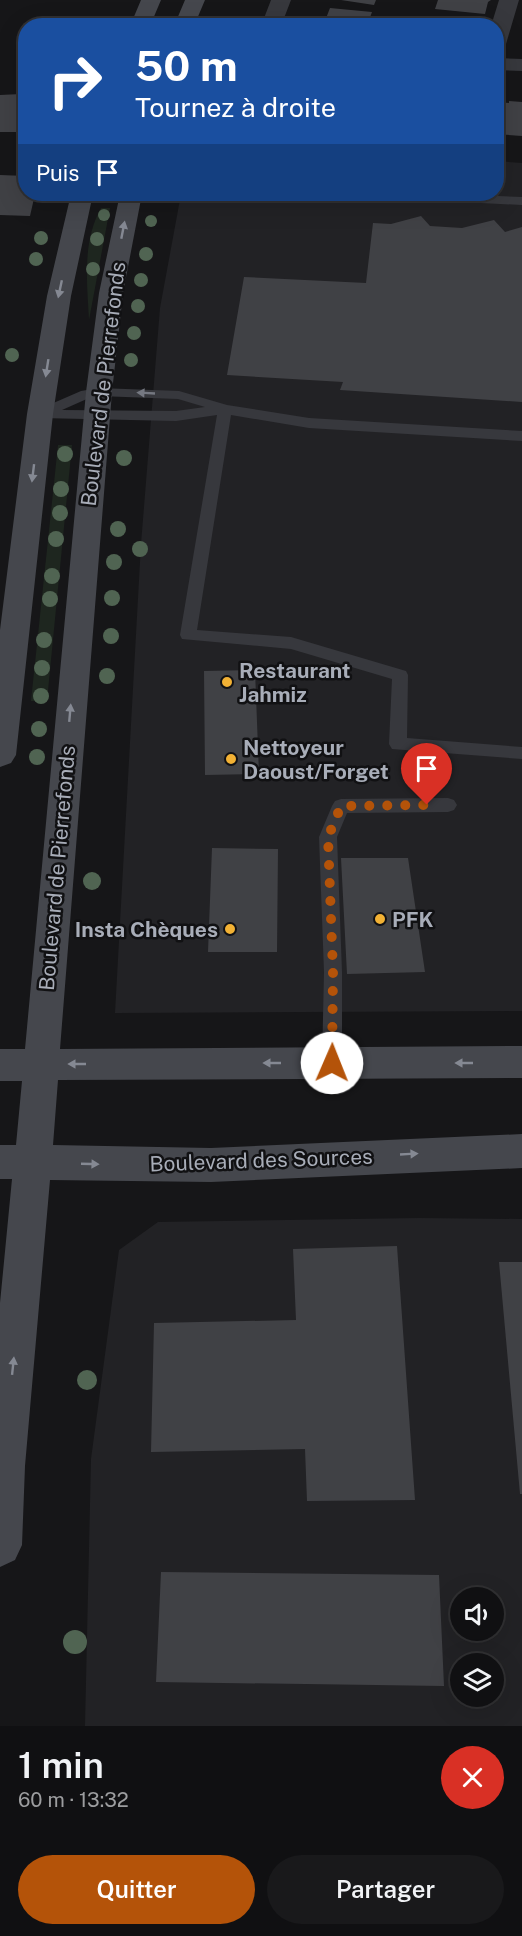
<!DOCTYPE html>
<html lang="fr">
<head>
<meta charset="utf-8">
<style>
  body { margin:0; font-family:"Public Sans",sans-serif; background:#19191b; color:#f1f3f6; height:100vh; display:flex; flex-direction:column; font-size:22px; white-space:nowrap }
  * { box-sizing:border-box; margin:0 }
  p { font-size:20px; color:#9c9d9f }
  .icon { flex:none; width:33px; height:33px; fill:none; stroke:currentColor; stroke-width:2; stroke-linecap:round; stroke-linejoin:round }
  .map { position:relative; height:1726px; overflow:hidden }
  .sheet { display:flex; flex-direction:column; background:#101012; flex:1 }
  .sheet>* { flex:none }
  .top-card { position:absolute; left:18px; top:18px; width:486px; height:183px; border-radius:24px; box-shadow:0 6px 24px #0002,0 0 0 2px #303032; background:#1a4fa0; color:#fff; overflow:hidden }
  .buttons { position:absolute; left:450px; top:1587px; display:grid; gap:12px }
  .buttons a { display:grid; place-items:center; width:54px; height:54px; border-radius:50%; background:#101012; box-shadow:0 6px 24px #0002,0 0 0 2px #303032; font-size:30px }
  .pin { position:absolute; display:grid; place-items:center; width:51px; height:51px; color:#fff; margin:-62px -26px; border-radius:50% 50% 50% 0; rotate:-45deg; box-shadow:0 0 6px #0007 }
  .pin .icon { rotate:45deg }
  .me { position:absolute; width:66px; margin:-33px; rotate:1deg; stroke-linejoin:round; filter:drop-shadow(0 0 4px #0008) }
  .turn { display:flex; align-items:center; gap:21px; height:126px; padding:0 18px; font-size:27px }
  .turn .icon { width:78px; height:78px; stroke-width:2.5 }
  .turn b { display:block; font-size:42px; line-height:51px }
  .then { display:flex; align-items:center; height:57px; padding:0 18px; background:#0003; gap:12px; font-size:22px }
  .round { display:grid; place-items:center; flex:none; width:63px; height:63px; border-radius:32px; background:#19191b }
  .summary { display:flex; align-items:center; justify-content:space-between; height:102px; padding:0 18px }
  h1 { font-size:36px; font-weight:600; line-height:45px }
  .primary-button { display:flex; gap:12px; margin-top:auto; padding:12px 18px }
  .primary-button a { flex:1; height:69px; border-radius:36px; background:#b45309; color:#fff; font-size:24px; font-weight:600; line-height:69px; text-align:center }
  .primary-button a+a { background:#19191b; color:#f1f3f6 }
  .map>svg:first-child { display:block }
</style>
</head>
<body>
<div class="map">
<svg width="522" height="1726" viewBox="0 0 522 1726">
  <rect width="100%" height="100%" fill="#161618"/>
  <path fill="#222225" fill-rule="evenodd" d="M497 161 522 163V1011L115 1013 141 544 160 308 181 194H496Z
    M419 1218 522 1219V1726H85L91 1459 119 1250 158 1222ZM460 1598H494V1630H460ZM460 1664H494V1696H460Z"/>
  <path fill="#1e261f" d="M101 208H110L89 320C87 282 82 242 101 208Z
    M58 445H72L47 701H31Z"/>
  <path fill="#404145" d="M341 0H376L374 5Z
    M438 0H491L488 2 485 14 435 9Z
    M330 8 372 12 368 23 374 26H323Z
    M441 16 484 20 482 26H438Z
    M21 94 16 132H0V95Z
    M509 101 522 102V136L496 134V102L509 103Z
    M0 175 26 176V194H35L30 216 0 215Z
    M421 216 430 226 462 228 494 220 505 232 522 227V402L340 390 343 382 227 375 244 277 366 283 373 223 391 224Z
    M255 670 259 774 205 775 204 671Z
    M212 848 278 849 277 952H208Z
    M341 858H408L425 972 347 974Z
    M397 1246 415 1500 307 1501 305 1449 151 1452 154 1323 296 1320 293 1249Z
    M499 1262H522V1494H520Z
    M161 1572 439 1575 444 1686 156 1682Z"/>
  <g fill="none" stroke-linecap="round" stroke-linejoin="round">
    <path fill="#37383d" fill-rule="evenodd" d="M377 194H447L522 197V205L383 198Z
      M99 388 179 391 227 405 309 418 522 431V441L309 428 231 415 197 630 291 637 406 671 408 675 407 738 522 747V759L392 749 389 744 392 679 291 649 182 639 180 635 217 415 176 421 40 418 33 414 35 411 81 391ZM99 396 178 399 205 407 176 411 62 410 89 398Z
      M448 798 454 800 457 805 454 810 448 812 347 813 337 837 342 972V1063L339 1069 332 1072 325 1069 322 1063 324 972 319 837 332 806 335 801 341 799Z"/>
    <path fill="#37383d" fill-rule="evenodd" d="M271 0H291L281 26H261Z
      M499 0H519L506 44 503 48 496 50V26H491Z
      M496 58 522 59V71L496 70Z"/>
    <path fill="#45474d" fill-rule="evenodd" d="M141 0H161L150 26H130Z
      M185 0H205L194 26H174Z
      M71 194H93L71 296 53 414 16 755 11 763 0 767V630L27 414 47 296Z
      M120 194H142L123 293 112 392 60 1049 522 1046V1078L58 1080 53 1145 211 1148 522 1134V1168L211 1182 50 1180 25 1466 22 1545 15 1560 0 1567V1303L12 1179H0V1145H16L22 1081H0V1049H25L86 392 99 293Z"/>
  </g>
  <g fill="#506452">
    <circle cx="104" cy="215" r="6"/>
    <circle cx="151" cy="221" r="6"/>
    <circle cx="41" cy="238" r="7"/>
    <circle cx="97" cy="239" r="7"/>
    <circle cx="146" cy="254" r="7"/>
    <circle cx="36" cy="259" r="7"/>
    <circle cx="93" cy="269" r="7"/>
    <circle cx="141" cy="280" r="7"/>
    <circle cx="138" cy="306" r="7"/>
    <circle cx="134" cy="333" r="7"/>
    <circle cx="12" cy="355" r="7"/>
    <circle cx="131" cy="360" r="7"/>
    <circle cx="65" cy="454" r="8"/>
    <circle cx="124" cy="458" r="8"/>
    <circle cx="61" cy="489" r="8"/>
    <circle cx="60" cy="513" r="8"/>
    <circle cx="118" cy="529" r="8"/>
    <circle cx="56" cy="539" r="8"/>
    <circle cx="140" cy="549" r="8"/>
    <circle cx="114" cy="562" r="8"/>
    <circle cx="52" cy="576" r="8"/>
    <circle cx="112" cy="598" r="8"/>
    <circle cx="50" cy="599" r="8"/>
    <circle cx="111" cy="636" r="8"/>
    <circle cx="44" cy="640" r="8"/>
    <circle cx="42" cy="668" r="8"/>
    <circle cx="107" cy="676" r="8"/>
    <circle cx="41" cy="696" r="8"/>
    <circle cx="39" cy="729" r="8"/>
    <circle cx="37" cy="757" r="8"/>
    <circle cx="92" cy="881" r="9"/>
    <circle cx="87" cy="1380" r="10"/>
    <circle cx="75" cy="1642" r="12"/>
  </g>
  <defs><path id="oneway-solid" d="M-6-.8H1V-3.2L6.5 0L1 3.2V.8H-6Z" transform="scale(1.5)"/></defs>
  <g fill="#858993">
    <use href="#oneway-solid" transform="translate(123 230) rotate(-79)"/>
    <use href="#oneway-solid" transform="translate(60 289) rotate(102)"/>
    <use href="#oneway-solid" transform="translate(47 368) rotate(99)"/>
    <use href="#oneway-solid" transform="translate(33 473) rotate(97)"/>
    <use href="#oneway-solid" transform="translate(70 713) rotate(-85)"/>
    <use href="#oneway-solid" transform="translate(272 1063) rotate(-180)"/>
    <use href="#oneway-solid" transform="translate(464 1063) rotate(180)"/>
    <use href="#oneway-solid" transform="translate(77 1064) rotate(180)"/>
    <use href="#oneway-solid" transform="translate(409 1154) rotate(-3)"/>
    <use href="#oneway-solid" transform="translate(90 1164) rotate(2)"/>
    <use href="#oneway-solid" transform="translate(13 1366) rotate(-84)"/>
  </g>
  <use fill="#757881" href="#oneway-solid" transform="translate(146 393) rotate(-177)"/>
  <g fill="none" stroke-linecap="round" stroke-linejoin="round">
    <path stroke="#b45309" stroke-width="10" stroke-dasharray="0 18" d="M332 1063 333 972 328 837 341 806 427 805"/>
  </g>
  <g fill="#f2b134" stroke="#111113" stroke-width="2">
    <circle cx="227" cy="682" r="6"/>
    <circle cx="231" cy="759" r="6"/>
    <circle cx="380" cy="919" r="6"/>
    <circle cx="230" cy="929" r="6"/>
  </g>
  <g text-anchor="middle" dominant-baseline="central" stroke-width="5" stroke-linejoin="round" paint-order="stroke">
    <g font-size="21" fill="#a8adb8" stroke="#111113">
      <text transform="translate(103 384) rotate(-83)">Boulevard de Pierrefonds</text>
      <text transform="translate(57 868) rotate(-85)">Boulevard de Pierrefonds</text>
      <text transform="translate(261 1160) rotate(-2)">Boulevard des Sources</text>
    </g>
    <g font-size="21" font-weight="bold" fill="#a8adb8" stroke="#111113" text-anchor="start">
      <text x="239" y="670">Restaurant<tspan x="239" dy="24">Jahmiz</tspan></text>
      <text x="243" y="747">Nettoyeur<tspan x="243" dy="24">Daoust/Forget</tspan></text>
      <text x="392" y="919">PFK</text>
      <text x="218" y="929" text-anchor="end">Insta Chèques</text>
    </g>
  </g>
</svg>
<div class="buttons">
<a><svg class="icon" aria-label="sound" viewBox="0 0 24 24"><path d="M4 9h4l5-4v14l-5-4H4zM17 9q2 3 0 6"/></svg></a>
<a><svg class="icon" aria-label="layers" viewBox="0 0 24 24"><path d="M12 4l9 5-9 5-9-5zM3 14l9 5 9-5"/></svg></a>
</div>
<div class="pin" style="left:427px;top:805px;background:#d93025"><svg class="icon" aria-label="arrive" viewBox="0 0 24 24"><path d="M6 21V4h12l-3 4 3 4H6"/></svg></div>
<svg class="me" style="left:332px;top:1063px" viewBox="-20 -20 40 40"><circle r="19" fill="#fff"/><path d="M0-13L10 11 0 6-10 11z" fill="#b45309"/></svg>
<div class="top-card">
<div class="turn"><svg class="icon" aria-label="right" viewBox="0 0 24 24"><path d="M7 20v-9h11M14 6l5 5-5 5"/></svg><div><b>50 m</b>Tournez à droite</div></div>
<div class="then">Puis<svg class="icon" aria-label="arrive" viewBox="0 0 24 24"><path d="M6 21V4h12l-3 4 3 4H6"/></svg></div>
</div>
</div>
<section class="sheet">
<div class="summary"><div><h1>1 min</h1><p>60 m · 13:32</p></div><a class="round" style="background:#d93025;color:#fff"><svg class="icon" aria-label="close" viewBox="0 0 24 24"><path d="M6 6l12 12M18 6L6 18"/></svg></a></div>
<div class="primary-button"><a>Quitter</a><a>Partager</a></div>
</section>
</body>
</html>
